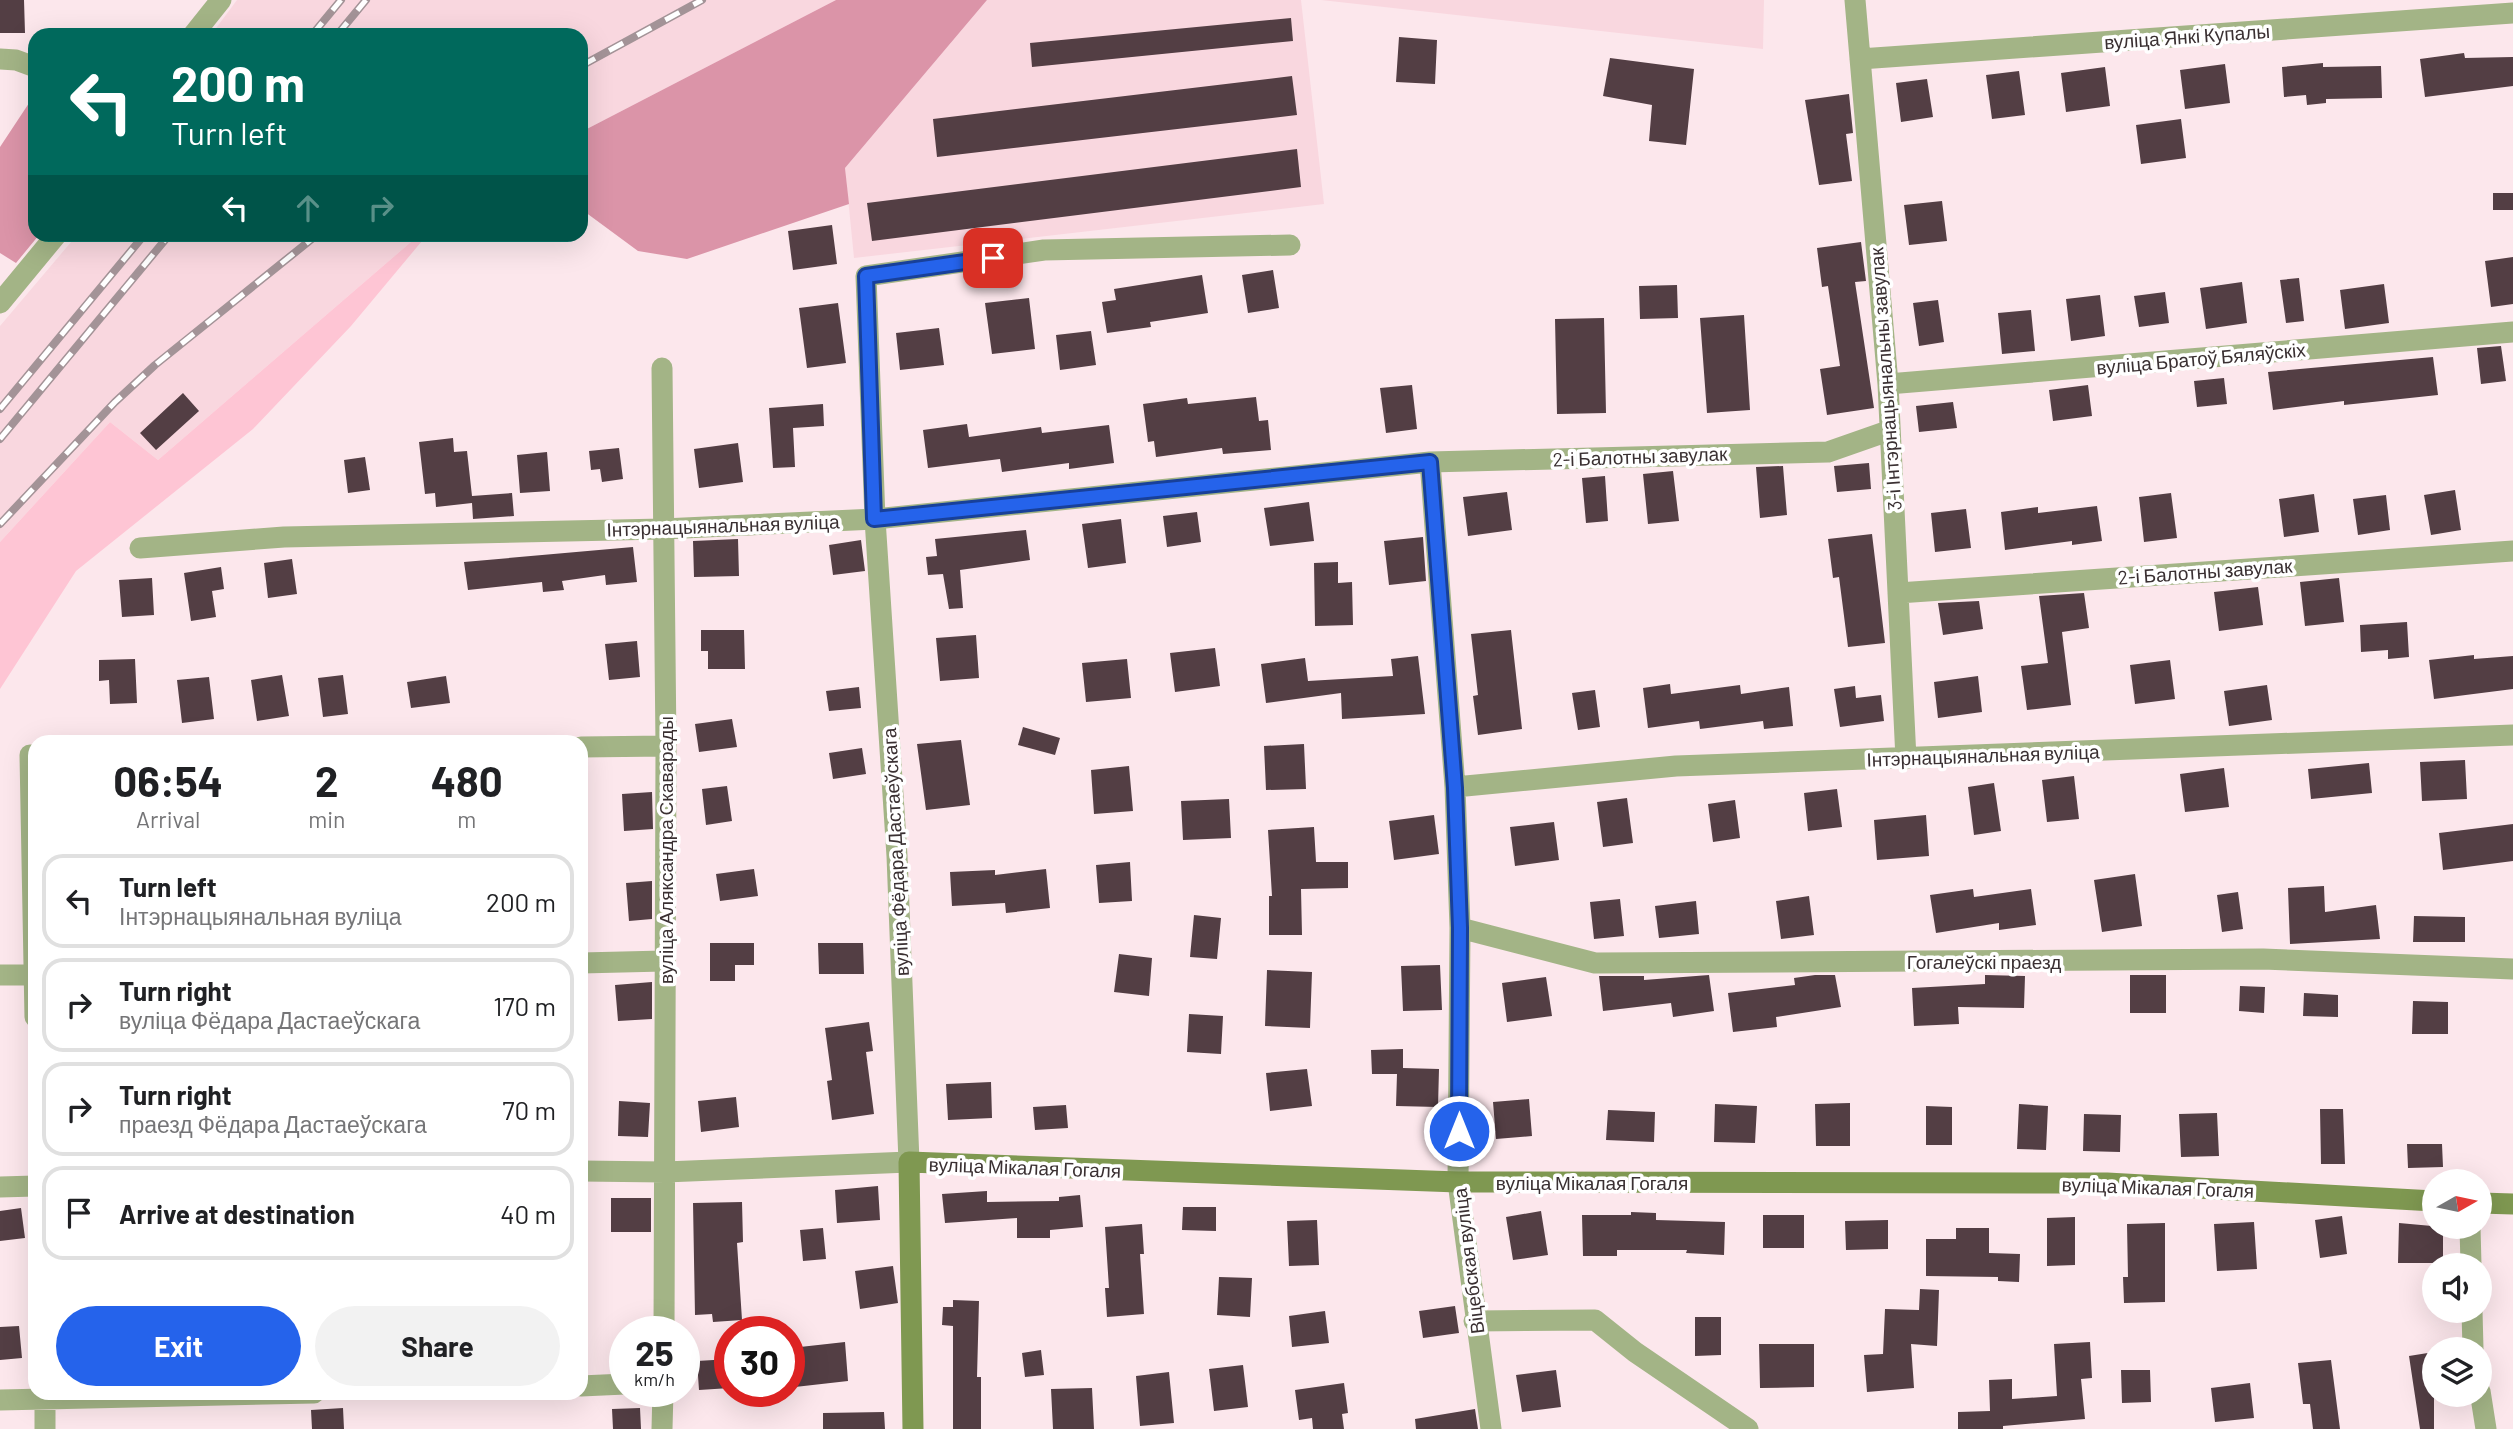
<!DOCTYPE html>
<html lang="en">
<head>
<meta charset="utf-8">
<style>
  body { margin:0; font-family:Barlow,sans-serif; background:#f2f2f2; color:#202124; height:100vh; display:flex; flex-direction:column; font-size:26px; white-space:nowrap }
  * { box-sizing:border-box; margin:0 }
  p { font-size:23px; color:#757577 }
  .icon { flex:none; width:38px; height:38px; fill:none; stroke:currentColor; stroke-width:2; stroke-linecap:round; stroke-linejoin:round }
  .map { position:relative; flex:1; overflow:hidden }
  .side { position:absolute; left:28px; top:735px; width:560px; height:665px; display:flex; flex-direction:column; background:#fff; border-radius:21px; box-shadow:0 7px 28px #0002 }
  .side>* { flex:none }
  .top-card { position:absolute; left:28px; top:28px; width:560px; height:214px; border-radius:21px; box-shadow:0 7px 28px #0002; background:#00695c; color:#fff; overflow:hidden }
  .needle { width:46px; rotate:81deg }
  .buttons { position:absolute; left:2422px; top:1169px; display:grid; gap:14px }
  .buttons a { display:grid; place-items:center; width:70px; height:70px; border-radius:50%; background:#fff; box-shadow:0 7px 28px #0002; font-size:35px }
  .speed { position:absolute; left:609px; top:1316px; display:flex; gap:14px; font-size:35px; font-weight:700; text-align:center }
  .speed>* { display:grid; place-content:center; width:91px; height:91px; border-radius:50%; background:#fff; box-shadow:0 7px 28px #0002; line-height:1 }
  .speed small { font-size:18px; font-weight:400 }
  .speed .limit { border:10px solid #d22; background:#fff; color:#111 }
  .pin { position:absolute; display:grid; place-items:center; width:60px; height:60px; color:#fff; margin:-30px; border-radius:14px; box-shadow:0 4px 10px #0006 }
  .me { position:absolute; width:77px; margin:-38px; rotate:0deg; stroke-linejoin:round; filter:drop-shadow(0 0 5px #0008) }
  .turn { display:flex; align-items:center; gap:24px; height:147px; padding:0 28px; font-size:32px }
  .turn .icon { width:91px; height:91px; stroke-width:2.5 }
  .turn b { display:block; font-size:49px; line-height:60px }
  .lanes { display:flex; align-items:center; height:66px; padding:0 28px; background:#0003; justify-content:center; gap:35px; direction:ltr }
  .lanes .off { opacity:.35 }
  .eta { display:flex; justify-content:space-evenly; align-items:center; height:119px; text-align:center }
  .eta b { font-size:42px; font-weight:700; line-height:49px }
  .button { display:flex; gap:14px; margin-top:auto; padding:14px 28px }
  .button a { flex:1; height:80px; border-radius:42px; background:#2563eb; color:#fff; font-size:28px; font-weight:700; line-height:80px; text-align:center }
  .button a+a { background:#f2f2f2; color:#202124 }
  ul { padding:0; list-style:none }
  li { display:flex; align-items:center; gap:21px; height:94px; margin:0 14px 10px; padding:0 14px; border:4px solid #e0e0e0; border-radius:21px }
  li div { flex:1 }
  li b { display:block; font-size:26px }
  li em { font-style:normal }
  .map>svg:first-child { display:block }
</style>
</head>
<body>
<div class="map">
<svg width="2513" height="1429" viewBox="0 0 2513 1429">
  <rect width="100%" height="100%" fill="#fce7ec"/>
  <path fill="#f9d7df" d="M237 0H836L581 132V35H211Z
    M987 0H1301L1324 204 854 258 845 168Z
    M1321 0H1764L1763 49Z
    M77 235H419L158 460 110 422 0 542V326Z"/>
  <path fill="#fec5d4" d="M419 235H427L351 326 253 429 76 571 0 689V542L110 422 158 460Z"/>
  <path fill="#db94a8" d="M836 0H987L845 168 849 204 687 259 638 251 581 209V132Z
    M35 94V234L39 235 16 263 0 253V147Z"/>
  <path fill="#533e44" d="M0 0H24L25 33H0Z
    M1291 18 1293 41 1032 67 1030 43Z
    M1399 37 1437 40 1435 84 1396 82Z
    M2464 53 2465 58 2513 57V86L2425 97 2420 59Z
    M1610 58 1694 69 1686 145 1649 141 1652 105 1603 96Z
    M2323 63V67L2381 66 2382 98 2326 99V103L2307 105 2306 95 2284 97 2282 67Z
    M2225 64 2230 103 2185 109 2180 70Z
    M2105 67 2110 106 2066 112 2061 73Z
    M2019 71 2025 115 1992 119 1986 75Z
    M1292 76 1297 115 937 157 933 119Z
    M1927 79 1933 117 1901 122 1896 83Z
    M1849 94 1853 133 1846 134 1852 181 1819 185 1805 100Z
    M2181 119 2186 158 2141 164 2136 125Z
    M1297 149 1301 187 872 241 867 203Z
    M2493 193H2513V210H2493Z
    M1942 201 1947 241 1909 245 1904 205Z
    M832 225 837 264 793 270 788 231Z
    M1861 242 1866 281 1855 282 1874 408 1827 415 1820 369 1840 366 1828 286 1822 287 1817 248Z
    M2513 257V304L2491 307 2485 261Z
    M1273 270 1279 308 1248 313 1242 275Z
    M1202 275 1208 313 1150 322 1151 327 1107 333 1102 302 1116 300 1114 289Z
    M2299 278 2304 321 2286 323 2280 280Z
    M2242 282 2247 323 2206 329 2200 288Z
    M2384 284 2389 323 2345 329 2340 290Z
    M1677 285 1678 318 1640 319 1639 286Z
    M2165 292 2169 323 2139 327 2134 296Z
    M2100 295 2105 336 2071 341 2066 299Z
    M1029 298 1035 349 992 354 985 303Z
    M1938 300 1944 342 1919 346 1913 303Z
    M838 303 846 363 807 368 799 308Z
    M2031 310 2035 351 2002 354 1998 313Z
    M1744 315 1750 410 1707 413 1700 318Z
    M1604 318 1606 413 1557 414 1555 319Z
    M939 328 944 365 900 370 896 333Z
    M1091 331 1096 365 1060 370 1056 335Z
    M2501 346 2506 381 2481 384 2477 348Z
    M2433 357 2438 395 2344 405V401L2273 410 2268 372Z
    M2224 378 2227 404 2197 407 2194 381Z
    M1412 385 1417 429 1386 433 1380 388Z
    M2088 385 2092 416 2053 421 2049 390Z
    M183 393 199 411 156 450 140 433Z
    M1256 397 1259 421 1268 420 1271 450 1223 454 1222 448 1156 457 1154 441 1148 442 1143 404 1187 398 1188 404Z
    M1953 402 1957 428 1919 432 1916 406Z
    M823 404 824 426 793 428 795 467 773 468 769 408Z
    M967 424 969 437 1041 427 1042 433 1109 425 1114 463 1069 469V463L1002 472 1000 459 928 468 923 430Z
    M453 438 454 452 467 451 472 496 512 493 514 516 473 519 472 503 436 507 435 493 425 494 419 442Z
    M738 443 743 482 699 488 694 449Z
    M619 448 623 479 602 482 600 469 591 470 589 451Z
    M547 452 550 491 520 493 517 455Z
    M365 457 370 490 348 493 344 460Z
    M1869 463 1871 489 1837 492 1834 466Z
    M1783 466 1787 515 1760 518 1756 467Z
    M1673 471 1679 521 1648 524 1643 474Z
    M1605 476 1608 521 1586 523 1582 478Z
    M2455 490 2461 530 2431 535 2424 495Z
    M1507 492 1512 530 1468 536 1463 497Z
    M2171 493 2177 538 2144 542 2139 497Z
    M2314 494 2319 532 2284 537 2279 499Z
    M2386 495 2390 530 2358 535 2353 499Z
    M1309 502 1314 541 1270 546 1264 508Z
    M2097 506 2102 541 2072 545V541L2005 550 2001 512 2038 507V513Z
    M1966 509 1971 548 1935 552 1931 513Z
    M1197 512 1201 542 1167 547 1163 516Z
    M1121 519 1126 563 1088 568 1082 524Z
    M1026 530 1030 560 960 570 963 608 949 609 943 574 928 575 926 557 937 556 935 539Z
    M1872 534 1885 643 1848 647 1839 577 1833 578 1828 539Z
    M1423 537 1426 581 1389 585 1384 541Z
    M738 539 739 576 694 577 693 541Z
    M861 540 865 571 833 575 829 545Z
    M633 547 637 582 606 585 605 575 562 581 564 590 543 592 542 582 468 590 464 562Z
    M292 559 297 594 268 598 264 563Z
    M1338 562V583L1352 582 1353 625 1315 626 1314 563Z
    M221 567 224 589 212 591 216 617 191 621 184 573Z
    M152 578 154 615 122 617 119 580Z
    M2339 578 2344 622 2305 626 2300 582Z
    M2258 587 2263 625 2219 631 2214 592Z
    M2084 593 2089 628 2062 632 2071 705 2027 710 2021 666 2048 663 2039 596Z
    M1979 601 1983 629 1943 635 1938 603Z
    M2407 622 2409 657 2388 659V650L2361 652 2360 625Z
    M701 630H744L745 669H708V651H701Z
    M1511 630 1522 729 1478 735 1473 696 1478 695 1471 634Z
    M976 635 979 678 940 681 936 638Z
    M637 641 640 677 609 680 605 644Z
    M1215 648 1220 686 1175 692 1170 653Z
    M2474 655V659L2513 656V689L2434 699 2429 660Z
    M1418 656 1425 714 1342 719 1341 693 1266 703 1261 664 1305 658 1308 681 1393 676 1391 659Z
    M135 659 137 703 110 704 109 680 99 681V660Z
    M1127 659 1131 698 1086 702 1082 663Z
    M2170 660 2175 699 2135 704 2130 665Z
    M282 675 289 716 257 721 251 680Z
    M343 675 348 714 323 717 318 678Z
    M446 676 450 703 411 708 407 682Z
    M1978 676 1982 712 1938 718 1934 682Z
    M209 677 214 719 182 723 177 680Z
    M1670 684 1671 694 1740 685 1741 694 1789 687 1793 726 1764 729 1763 721 1700 729 1699 721 1648 728 1643 688Z
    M2267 685 2272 720 2229 726 2224 691Z
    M1855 686 1856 698 1881 695 1884 721 1840 727 1834 689Z
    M859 687 861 708 829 711 826 691Z
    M1595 690 1600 727 1578 730 1572 693Z
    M732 719 737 747 699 752 695 724Z
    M1023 727 1060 738 1055 755 1018 745Z
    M961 740 970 805 926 810 917 744Z
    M1304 744 1306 789 1266 790 1264 746Z
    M862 748 866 774 833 779 829 753Z
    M2465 760 2467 799 2422 801 2420 762Z
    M2369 763 2372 793 2311 799 2308 769Z
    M1129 766 1133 811 1094 814 1091 770Z
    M2224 768 2229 807 2185 812 2180 774Z
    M2074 776 2079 819 2047 822 2042 780Z
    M1994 783 2001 831 1974 835 1968 787Z
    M727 786 732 821 706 825 702 789Z
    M1837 789 1842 827 1808 831 1804 793Z
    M652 792 653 829 624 831 622 794Z
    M1627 798 1633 843 1603 847 1597 802Z
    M1229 799 1231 838 1183 840 1181 801Z
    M1735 800 1740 838 1713 842 1708 804Z
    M1434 815 1439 854 1394 860 1389 821Z
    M1926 815 1929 856 1877 860 1874 820Z
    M1554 822 1559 860 1515 866 1510 827Z
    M2513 824V861L2443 870 2439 833Z
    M1314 827 1316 862H1348V888L1301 889 1302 935H1269V896H1272L1268 830Z
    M1130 862 1132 901 1099 903 1096 865Z
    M754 869 758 896 720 901 716 874Z
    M1046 869 1050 908 1006 913 1005 903 952 906 950 872 995 870V875Z
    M2135 874 2142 926 2102 932 2094 880Z
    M652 881V919L629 921 626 883Z
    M2324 886 2325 912 2376 905 2380 939 2290 944 2288 888Z
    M1973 889 1974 897 2031 889 2036 925 1999 930V923L1936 933 1930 895Z
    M2238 892 2243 929 2222 932 2217 895Z
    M1809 896 1814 935 1781 939 1776 901Z
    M1620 899 1624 936 1594 939 1590 902Z
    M1696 901 1699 934 1659 938 1655 906Z
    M1194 915 1221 918 1217 959 1190 957Z
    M2414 916 2465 917V942H2413Z
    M710 943H754V965H735V981H710Z
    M818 943H863L864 974H819Z
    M1119 954 1152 958 1149 996 1114 992Z
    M1440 965 1442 1010 1403 1011 1401 966Z
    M1267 970 1312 972 1310 1028 1265 1026Z
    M1709 975 1714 1011 1673 1017 1671 1003 1603 1011 1599 976H1644V980Z
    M1815 975H1835L1841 1007 1776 1017 1777 1027 1733 1032 1728 993 1795 985 1794 978Z
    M1985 975 2025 976 2024 1008 1958 1007 1959 1024 1914 1026 1912 988 1985 984Z
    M2130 975H2166V1013H2130Z
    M1546 977 1552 1016 1507 1022 1502 983Z
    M652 982V1019L618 1021 615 985Z
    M2240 986 2265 987 2264 1013 2239 1011Z
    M2304 993 2338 995V1017L2303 1016Z
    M2413 1001 2448 1002V1034H2412Z
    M1189 1014 1223 1016 1221 1054 1187 1052Z
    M869 1022 873 1051 866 1052 874 1114 832 1120 827 1081 832 1080 825 1028Z
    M1403 1049V1068L1439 1069 1438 1107 1396 1106 1397 1074H1372L1371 1050Z
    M1307 1069 1312 1106 1270 1111 1266 1073Z
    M991 1082 992 1118 948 1120 946 1084Z
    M736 1097 739 1127 701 1132 698 1101Z
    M1529 1099 1532 1136 1496 1139 1493 1102Z
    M619 1101 650 1103 648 1137 618 1136Z
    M1850 1103V1146H1816L1815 1104Z
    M1715 1104 1757 1106 1755 1143 1714 1142Z
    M2019 1104 2048 1106 2046 1150 2017 1149Z
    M1066 1105 1068 1128 1035 1130 1033 1107Z
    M1926 1106 1952 1107V1145H1926Z
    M2320 1109H2343L2345 1164H2321Z
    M1608 1110 1655 1112 1654 1142 1606 1140Z
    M2217 1113 2219 1156 2181 1157 2179 1114Z
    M2084 1114 2121 1115 2120 1152 2083 1151Z
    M2407 1144H2442L2443 1167 2408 1168Z
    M878 1186 880 1220 837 1223 835 1190Z
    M987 1191V1202L1059 1201V1197L1080 1195 1083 1227 1050 1230V1238H1017V1218L945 1223 942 1194Z
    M611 1198H651V1232H611Z
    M742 1202 743 1242 737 1243 742 1320 713 1322 712 1314 695 1315 693 1203Z
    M1183 1207H1216V1231L1182 1230Z
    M21 1208 25 1238 0 1241V1211Z
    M1541 1211 1548 1255 1513 1260 1506 1217Z
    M1631 1212 1656 1213V1220L1725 1222 1724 1255 1686 1253 1687 1250H1617V1256H1583L1582 1215H1631Z
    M1763 1215H1804V1248H1763Z
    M2342 1216 2347 1254 2320 1258 2315 1220Z
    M2075 1217V1265L2047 1266V1218Z
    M1317 1220 1319 1265 1289 1266 1287 1221Z
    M1888 1220V1249L1846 1250 1845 1221Z
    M2254 1222 2257 1269 2217 1271 2214 1224Z
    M2165 1223V1302L2124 1303 2123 1277H2128L2127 1224Z
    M2399 1223 2443 1227V1263H2398Z
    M1142 1224 1144 1254H1140L1144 1314 1107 1317 1105 1288H1109L1105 1227Z
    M823 1228 826 1259 803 1261 800 1230Z
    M1956 1228H1989V1253L2020 1254 2019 1282 1998 1281V1277L1926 1276V1239H1956Z
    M893 1266 898 1303 860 1309 855 1271Z
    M1219 1277 1252 1278 1250 1317 1217 1315Z
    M1920 1289 1939 1290 1937 1346 1911 1344 1914 1388 1867 1392 1864 1355 1883 1354 1885 1309 1919 1310Z
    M953 1300 979 1301 977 1377H981V1429H953V1326L942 1325 943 1307H953Z
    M1455 1306 1459 1333 1423 1338 1419 1311Z
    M1325 1311 1329 1343 1292 1347 1289 1316Z
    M1695 1317H1721V1355L1695 1356Z
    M19 1326 22 1358 0 1360V1327Z
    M845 1342 848 1381 795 1387 791 1348Z
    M2090 1342 2092 1378 2081 1379 2085 1419 2003 1426V1429H1958V1412L1990 1411 1989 1380 2012 1379V1399L2057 1396 2054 1344Z
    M1759 1344H1814V1387L1760 1388Z
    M1041 1350 1044 1375 1025 1377 1022 1353Z
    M2434 1352V1429H2420L2409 1356Z
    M730 1359V1388L699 1390 697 1361Z
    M2331 1360 2340 1429H2313L2310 1404H2303L2298 1363Z
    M1243 1365 1248 1407 1214 1411 1209 1369Z
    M1556 1370 1561 1407 1522 1412 1516 1375Z
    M2121 1370H2150L2151 1402 2122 1403Z
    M1169 1372 1174 1423 1140 1426 1136 1376Z
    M1344 1383 1348 1413 1342 1414 1344 1429H1313L1312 1418 1299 1420 1295 1390Z
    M2250 1383 2254 1418 2215 1422 2211 1388Z
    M1092 1388 1094 1429H1053L1051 1389Z
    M343 1408 344 1429H312L311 1410Z
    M640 1408 641 1429H613L612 1409Z
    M1475 1409 1478 1429H1416L1415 1419Z
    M884 1412 885 1429H823V1413Z"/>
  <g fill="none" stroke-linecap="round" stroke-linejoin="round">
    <path stroke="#a3b486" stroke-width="21" d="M1855 0 1888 384 1906 759
      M193 35 221 0
      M0 59 16 60 35 67
      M1860 59 2513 13
      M0 303 57 234
      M662 368 666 746 664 1332
      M1888 384 2513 332
      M1430 462 1455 787 1460 928 1458 1182 1491 1429
      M140 548 284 537 663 529 875 519 1430 462 1828 452 1888 431
      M1898 593 2513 551
      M581 747 666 746
      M35 755H30L35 1017
      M1455 787 1676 766 2513 735
      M1460 928 1595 963 2263 959 2513 969
      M581 963 664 961
      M0 975H35
      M581 1171 665 1172 909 1162 897 856 875 519 866 276 1044 250 1290 245
      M0 1187 35 1186
      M2470 1227 2471 1265
      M2472 1311 2473 1349
      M1474 1321 1595 1320 1635 1352 1748 1429
      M581 1386 625 1384
      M2480 1391 2486 1429
      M0 1400 314 1393
      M45 1429V1393
      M662 1429 663 1391"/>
    <path stroke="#7f9851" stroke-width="21" d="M2480 1203 2513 1204
      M913 1429 909 1162 1458 1182 2107 1183 2434 1201"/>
    <defs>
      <path id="rail" d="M312 35 341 0
        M337 35 366 0
        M581 66 702 0
        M0 409 145 234
        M0 439 170 234
        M0 524 115 402 155 365 318 234"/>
    </defs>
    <use href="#rail" stroke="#a39397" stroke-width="8"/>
    <use href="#rail" stroke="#fff" stroke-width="5" stroke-dasharray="16" stroke-linecap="butt"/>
  </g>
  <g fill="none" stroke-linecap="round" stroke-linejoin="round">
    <defs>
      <path id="route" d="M993 258 866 276 874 519 1430 462 1455 788 1460 928 1459 1131"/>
    </defs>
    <use href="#route" stroke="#184099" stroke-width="18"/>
    <use href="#route" stroke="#2563eb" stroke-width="12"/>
  </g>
  <g text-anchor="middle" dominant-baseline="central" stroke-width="7" stroke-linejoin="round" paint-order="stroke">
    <g font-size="19" fill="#3a3032" stroke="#fff">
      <text transform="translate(2187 36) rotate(-4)">вуліца Янкі Купалы</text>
      <text transform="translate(2201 358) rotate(-5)">вуліца Братоў Бяляўскіх</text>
      <text transform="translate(1885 379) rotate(-94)">3-і Інтэрнацыянальны завулак</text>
      <text transform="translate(1640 456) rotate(-2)">2-і Балотны завулак</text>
      <text transform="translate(723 525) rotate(-2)">Інтэрнацыянальная вуліца</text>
      <text transform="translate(2205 571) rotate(-4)">2-і Балотны завулак</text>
      <text transform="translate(1983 755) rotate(-2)">Інтэрнацыянальная вуліца</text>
      <text transform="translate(665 850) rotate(-90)">вуліца Аляксандра Скаварады</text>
      <text transform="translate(895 852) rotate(-93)">вуліца Фёдара Дастаеўскага</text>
      <text x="1984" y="961">Гогалеўскі праезд</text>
      <text transform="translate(1025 1167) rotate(2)">вуліца Мікалая Гогаля</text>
      <text x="1592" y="1182">вуліца Мікалая Гогаля</text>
      <text transform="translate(2158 1187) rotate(2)">вуліца Мікалая Гогаля</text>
      <text transform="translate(1468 1261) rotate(-97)">Віцебская вуліца</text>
    </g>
  </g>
</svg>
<div class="buttons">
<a><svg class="needle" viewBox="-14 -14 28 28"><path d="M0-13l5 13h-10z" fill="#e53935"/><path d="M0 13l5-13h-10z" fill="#757577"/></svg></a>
<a><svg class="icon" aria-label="sound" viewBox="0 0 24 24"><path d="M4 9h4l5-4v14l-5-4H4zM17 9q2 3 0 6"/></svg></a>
<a><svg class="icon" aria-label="layers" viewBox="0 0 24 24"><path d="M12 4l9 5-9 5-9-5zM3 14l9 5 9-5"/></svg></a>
</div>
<div class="speed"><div>25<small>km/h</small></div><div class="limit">30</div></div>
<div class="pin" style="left:993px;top:258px;background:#d93025"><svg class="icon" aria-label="arrive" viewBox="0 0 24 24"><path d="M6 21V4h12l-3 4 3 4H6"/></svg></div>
<svg class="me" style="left:1459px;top:1131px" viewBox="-20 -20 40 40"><circle r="17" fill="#2563eb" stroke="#fff" stroke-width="3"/><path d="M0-11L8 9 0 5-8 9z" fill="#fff"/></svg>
<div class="top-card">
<div class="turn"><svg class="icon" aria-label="left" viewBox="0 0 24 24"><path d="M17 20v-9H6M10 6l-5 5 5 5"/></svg><div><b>200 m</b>Turn left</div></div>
<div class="lanes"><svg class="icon" aria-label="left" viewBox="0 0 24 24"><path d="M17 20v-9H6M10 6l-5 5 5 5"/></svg><svg class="icon off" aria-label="ahead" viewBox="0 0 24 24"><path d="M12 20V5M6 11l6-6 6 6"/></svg><svg class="icon off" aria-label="right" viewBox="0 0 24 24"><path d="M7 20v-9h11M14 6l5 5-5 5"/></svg></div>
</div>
<section class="side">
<div class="eta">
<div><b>06:54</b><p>Arrival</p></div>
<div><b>2</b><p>min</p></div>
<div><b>480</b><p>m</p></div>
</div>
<ul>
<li><svg class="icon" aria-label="left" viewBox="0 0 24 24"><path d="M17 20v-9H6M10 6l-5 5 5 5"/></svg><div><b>Turn left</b><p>Інтэрнацыянальная вуліца</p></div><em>200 m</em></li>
<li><svg class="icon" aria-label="right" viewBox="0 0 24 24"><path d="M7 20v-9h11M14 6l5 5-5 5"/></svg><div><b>Turn right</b><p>вуліца Фёдара Дастаеўскага</p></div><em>170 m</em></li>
<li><svg class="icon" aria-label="right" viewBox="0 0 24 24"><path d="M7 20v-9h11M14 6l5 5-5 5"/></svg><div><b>Turn right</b><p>праезд Фёдара Дастаеўскага</p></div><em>70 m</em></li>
<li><svg class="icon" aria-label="arrive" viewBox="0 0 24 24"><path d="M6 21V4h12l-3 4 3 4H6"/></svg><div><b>Arrive at destination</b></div><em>40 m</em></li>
</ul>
<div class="button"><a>Exit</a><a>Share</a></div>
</section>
</div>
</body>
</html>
